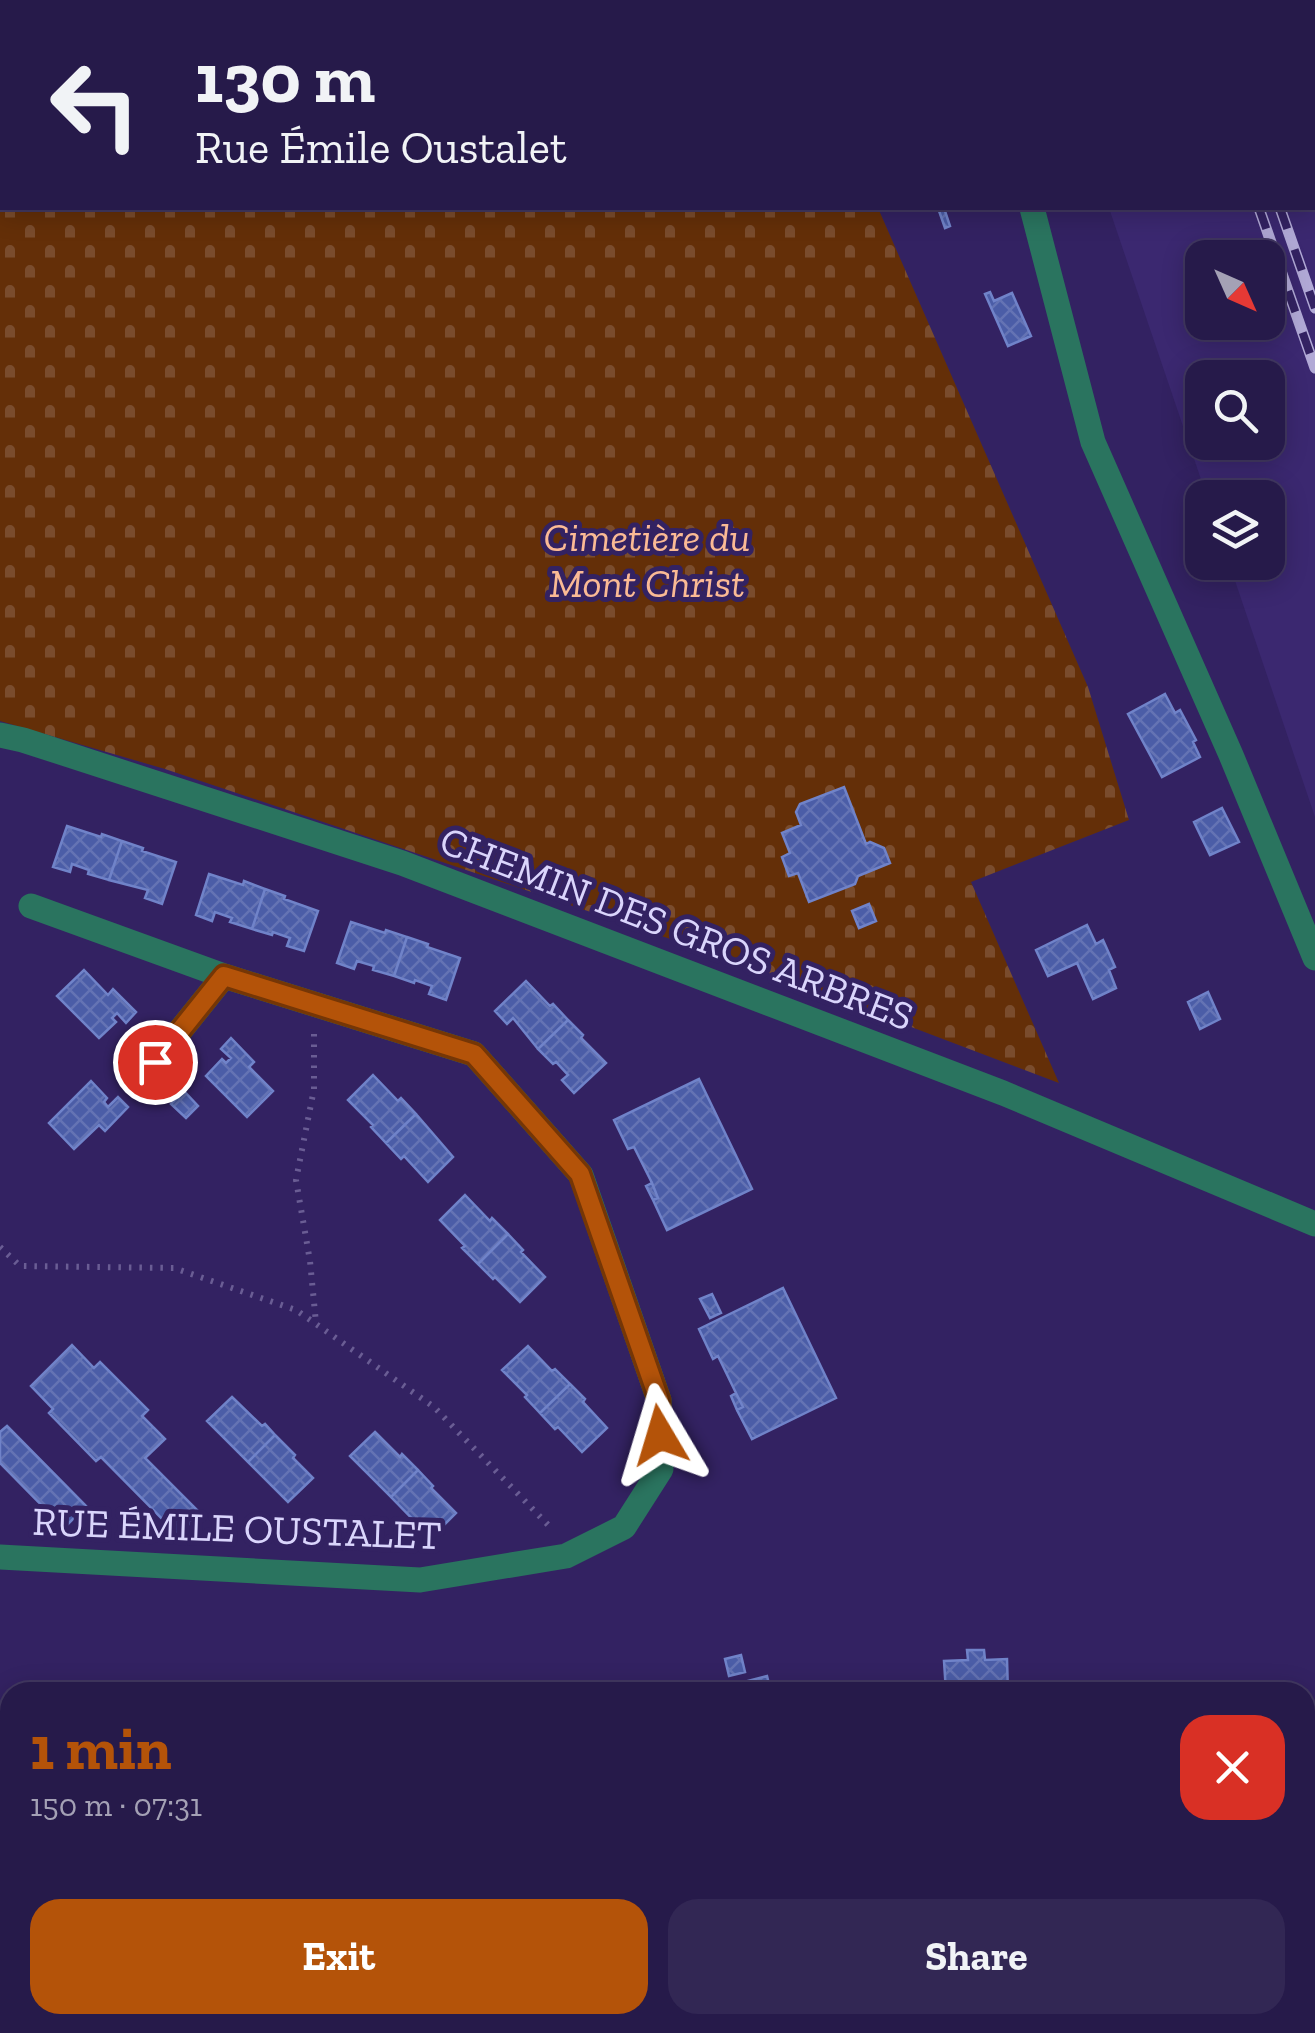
<!DOCTYPE html>
<html lang="en">
<head>
<meta charset="utf-8">
<style>
  body { margin:0; font-family:"Zilla Slab",serif; background:#322754; color:#f1f3f6; height:100vh; display:flex; flex-direction:column; font-size:38px; white-space:nowrap }
  * { box-sizing:border-box; margin:0 }
  p { font-size:32px; color:#a4a1b5 }
  .icon { flex:none; width:55px; height:55px; fill:none; stroke:currentColor; stroke-width:2; stroke-linecap:round; stroke-linejoin:round }
  .map { position:relative; flex:1; overflow:hidden }
  .details { position:absolute; left:0px; top:1682px; width:1315px; height:352px; display:flex; flex-direction:column; background:#261a4a; border-radius:30px 30px 0 0; box-shadow:0 5px 25px #0003,0 0 0 2px #423862 }
  .details>* { flex:none }
  .hud { position:absolute; left:0px; top:0px; width:1315px; height:210px; box-shadow:0 5px 25px #0003,0 0 0 2px #423862; background:#261a4a; color:#f1f3f6; overflow:hidden }
  .needle { width:65px; rotate:135deg }
  .fabs { position:absolute; left:1185px; top:240px; display:grid; gap:20px }
  .fabs a { display:grid; place-items:center; width:100px; height:100px; border-radius:20px; background:#261a4a; box-shadow:0 5px 25px #0003,0 0 0 2px #423862; font-size:50px }
  .pin { position:absolute; display:grid; place-items:center; width:85px; height:85px; color:#fff; margin:-42px; border:5px solid #fff; border-radius:50%; box-shadow:0 2px 10px #0007 }
  .me { position:absolute; width:110px; margin:-55px; rotate:353deg; stroke-linejoin:round; filter:drop-shadow(0 0 8px #0008) }
  .turn { display:flex; align-items:center; gap:35px; height:210px; padding:0 30px; font-size:45px }
  .turn .icon { width:130px; height:130px; stroke-width:2.5 }
  .turn b { display:block; font-size:70px; line-height:85px }
  .round { display:grid; place-items:center; flex:none; width:105px; height:105px; border-radius:30px; background:#322754 }
  .summary { display:flex; align-items:center; justify-content:space-between; height:170px; padding:0 30px }
  h1 { font-size:60px; font-weight:700; line-height:75px; color:#b45309 }
  .button { display:flex; gap:20px; margin-top:auto; padding:20px 30px }
  .button a { flex:1; height:115px; border-radius:30px; background:#b45309; color:#fff; font-size:40px; font-weight:700; line-height:115px; text-align:center }
  .button a+a { background:#322754; color:#f1f3f6 }
  .map>svg:first-child { display:block }
</style>
</head>
<body>
<div class="map">
<svg width="1315" height="2033" viewBox="0 0 1315 2033">
  <defs>
    <pattern id="forest-firs" width="22" height="20" patternUnits="userSpaceOnUse" patternTransform="scale(2.5)"><rect width="22" height="20" fill="#642f08"/><path d="M5 1l3.5 6h-7zM16 11l3.5 6h-7z" fill="#7a4c2d"/></pattern>
    <pattern id="cemetery-stones" width="16" height="16" patternUnits="userSpaceOnUse" patternTransform="scale(2.5)"><rect width="16" height="16" fill="#642f08"/><path d="M2 7V4a2 2 0 0 1 4 0v3zM10 15v-3a2 2 0 0 1 4 0v3z" fill="#7a4c2d"/></pattern>
    <pattern id="building-cross-hatch" width="8" height="8" patternUnits="userSpaceOnUse" patternTransform="scale(2.5)"><rect width="8" height="8" fill="#4b5da7"/><path d="M0 0l8 8M0 8l8-8" fill="none" stroke="#6473b4"/></pattern>
  </defs>
  <rect width="100%" height="100%" fill="#332262"/>
  <path fill="#3b2870" fill-rule="evenodd" d="M1039 0H1315V817L1229 563 1268 562V498L1207 497 1109 208H1312V2H1039ZM1202 258H1268V322H1202ZM1202 378H1268V442H1202Z"/>
  <path fill="url(#forest-firs)" d="M897 2025H1220L1224 2033H898Z"/>
  <path fill="url(#cemetery-stones)" d="M0 0H787L788 2H2V208H878L1088 687 1129 820 971 882 1059 1083 753 967 511 885 165 769 0 721Z"/>
  <path fill="url(#building-cross-hatch)" stroke="#7083c9" stroke-width="2.5" d="M938 208H944L950 226 945 228Z
    M990 292 994 301 1012 293 1031 336 1008 346 985 294Z
    M1165 694 1175 713 1180 710 1196 740 1193 742 1200 757 1162 777 1128 714Z
    M844 787 866 844 870 842 884 848 890 863 858 876 855 884 809 902 798 873 789 876 782 857 790 853 782 833 801 825 796 812 800 804Z
    M1222 808 1239 842 1210 855 1194 822Z
    M67 826 101 837 102 834 122 841 109 880 88 874 89 870 72 864 70 872 53 867Z
    M122 841 143 848 142 851 176 862 162 904 145 898 148 890 109 880Z
    M209 874 243 885 244 881 265 889 252 929 230 922 232 918 215 912 212 921 196 915Z
    M265 889 285 896 284 899 318 911 304 951 287 946 290 938 273 932 272 935 252 929Z
    M869 904 876 921 859 928 852 911Z
    M351 922 385 933 386 930 407 937 394 976 373 970 374 966 357 961 354 969 337 963Z
    M1087 925 1096 944 1103 940 1115 967 1109 970 1116 988 1093 999 1077 963 1048 976 1036 950Z
    M407 937 428 944 427 947 460 958 446 1000 429 994 432 986 415 980 414 983 394 976Z
    M84 970 108 995 113 989 136 1012 126 1023 117 1013 112 1018 116 1022 99 1038 57 996Z
    M526 981 550 1006 553 1004 568 1020 538 1049 513 1018 507 1024 495 1011Z
    M1208 992 1220 1019 1200 1029 1188 1002Z
    M568 1020 583 1035 581 1038 606 1063 574 1093 562 1080 568 1075 556 1062 553 1064 538 1049Z
    M231 1038 254 1062 249 1067 273 1091 247 1117 206 1076 222 1059 226 1063 231 1058 221 1049Z
    M373 1075 398 1101 401 1098 416 1114 386 1143 371 1127 373 1125 348 1100Z
    M699 1079 752 1189 667 1230 653 1200 658 1198 652 1183 634 1147 628 1149 614 1120Z
    M91 1081 107 1098 104 1102 108 1107 118 1097 128 1107 105 1131 99 1125 74 1149 49 1123Z
    M184 1091 198 1106 186 1118 171 1104Z
    M416 1114 453 1157 428 1182 404 1156 401 1159 386 1143Z
    M652 1183 658 1198 653 1200 646 1186Z
    M465 1195 490 1221 492 1218 508 1234 478 1264 462 1248 465 1246 440 1220Z
    M508 1234 523 1250 521 1252 545 1277 520 1302 495 1277 493 1279 478 1264Z
    M783 1288 836 1398 752 1439 737 1410 743 1407 736 1393 718 1356 713 1359 699 1329Z
    M712 1294 721 1313 710 1318 700 1299Z
    M72 1345 94 1368 100 1362 148 1410 142 1416 165 1439 145 1458 200 1513 178 1535 101 1457 96 1461 49 1413 53 1409 31 1386Z
    M528 1346 552 1371 555 1369 570 1384 540 1413 525 1397 527 1395 502 1370Z
    M570 1384 585 1399 583 1402 607 1428 582 1452 558 1427 555 1429 540 1413Z
    M736 1393 743 1407 737 1410 731 1396Z
    M232 1397 262 1426 265 1424 275 1435 248 1462 207 1421Z
    M7 1426 86 1506 64 1528 0 1463V1432Z
    M375 1432 400 1457 402 1454 418 1470 391 1497 350 1456Z
    M275 1435 295 1455 293 1458 313 1478 288 1502 248 1462Z
    M418 1470 433 1486 431 1488 456 1513 431 1538 391 1497Z
    M967 1650H984L985 1660 1007 1659 1008 1692H946L944 1661 968 1660Z
    M741 1655 745 1672 729 1676 725 1659Z
    M767 1676 771 1692H750L748 1681Z
    M63 1685 98 1688V1685L134 1689 133 1692H62Z
    M218 2025H251L250 2032 218 2029Z"/>
  <g fill="none" stroke-linecap="round" stroke-linejoin="round">
    <path stroke="#6a5d94" stroke-width="6" stroke-dasharray="2.5 8" stroke-linecap="butt" d="M314 1034V1089L296 1180 310 1261 316 1323
      M0 1247 20 1266 174 1268 296 1310 434 1407 552 1529"/>
    <path stroke="#2a745f" stroke-width="25" d="M993 0V2
      M1032 208 1093 442 1231 755 1315 958
      M0 735 23 740 402 863 1003 1093 1315 1224
      M155 1062 224 976
      M0 1557 420 1580 566 1556 624 1527 661 1469 659 1400 581 1175 474 1054 224 976 31 906"/>
    <defs>
      <path id="rail" d="M1186 0 1187 2
        M1208 0 1209 2
        M1259 208 1315 368
        M1280 208 1315 308"/>
    </defs>
    <use href="#rail" stroke="#b1a9d6" stroke-width="11"/>
    <use href="#rail" stroke="#332262" stroke-width="8" stroke-dasharray="22" stroke-linecap="butt"/>
  </g>
  <g fill="none" stroke-linecap="round" stroke-linejoin="round">
    <defs>
      <path id="route" d="M155 1062 224 976 474 1054 580 1174 659 1400 660 1435"/>
    </defs>
    <use href="#route" stroke="#753606" stroke-width="25"/>
    <use href="#route" stroke="#b45309" stroke-width="18"/>
  </g>
  <g text-anchor="middle" dominant-baseline="central" stroke-width="10" stroke-linejoin="round" paint-order="stroke">
    <g font-size="40" font-style="italic" fill="#faba95" stroke="#332262">
      <text x="647" y="537">Cimetière du<tspan x="647" dy="46">Mont Christ</tspan></text>
    </g>
    <g font-size="40" fill="#dad5fc" stroke="#332262">
      <text transform="translate(677 928) rotate(21)">CHEMIN DES GROS ARBRES</text>
      <text transform="translate(237 1528) rotate(2)">RUE ÉMILE OUSTALET</text>
    </g>
  </g>
</svg>
<div class="fabs">
<a><svg class="needle" viewBox="-14 -14 28 28"><path d="M0-13l5 13h-10z" fill="#e53935"/><path d="M0 13l5-13h-10z" fill="#a4a1b5"/></svg></a>
<a><svg class="icon" aria-label="search" viewBox="0 0 24 24"><circle cx="10" cy="10" r="6"/><path d="M15 15l6 6"/></svg></a>
<a><svg class="icon" aria-label="layers" viewBox="0 0 24 24"><path d="M12 4l9 5-9 5-9-5zM3 14l9 5 9-5"/></svg></a>
</div>
<div class="pin" style="left:155px;top:1062px;background:#d93025"><svg class="icon" aria-label="arrive" viewBox="0 0 24 24"><path d="M6 21V4h12l-3 4 3 4H6"/></svg></div>
<svg class="me" style="left:660px;top:1435px" viewBox="-20 -20 40 40"><path d="M0-17L14 15 0 8-14 15z" fill="#b45309" stroke="#fff" stroke-width="4"/></svg>
<div class="hud">
<div class="turn"><svg class="icon" aria-label="left" viewBox="0 0 24 24"><path d="M17 20v-9H6M10 6l-5 5 5 5"/></svg><div><b>130 m</b>Rue Émile Oustalet</div></div>
</div>
<section class="details">
<div class="summary"><div><h1>1 min</h1><p>150 m · 07:31</p></div><a class="round" style="background:#d93025;color:#fff"><svg class="icon" aria-label="close" viewBox="0 0 24 24"><path d="M6 6l12 12M18 6L6 18"/></svg></a></div>
<div class="button"><a>Exit</a><a>Share</a></div>
</section>
</div>
</body>
</html>
